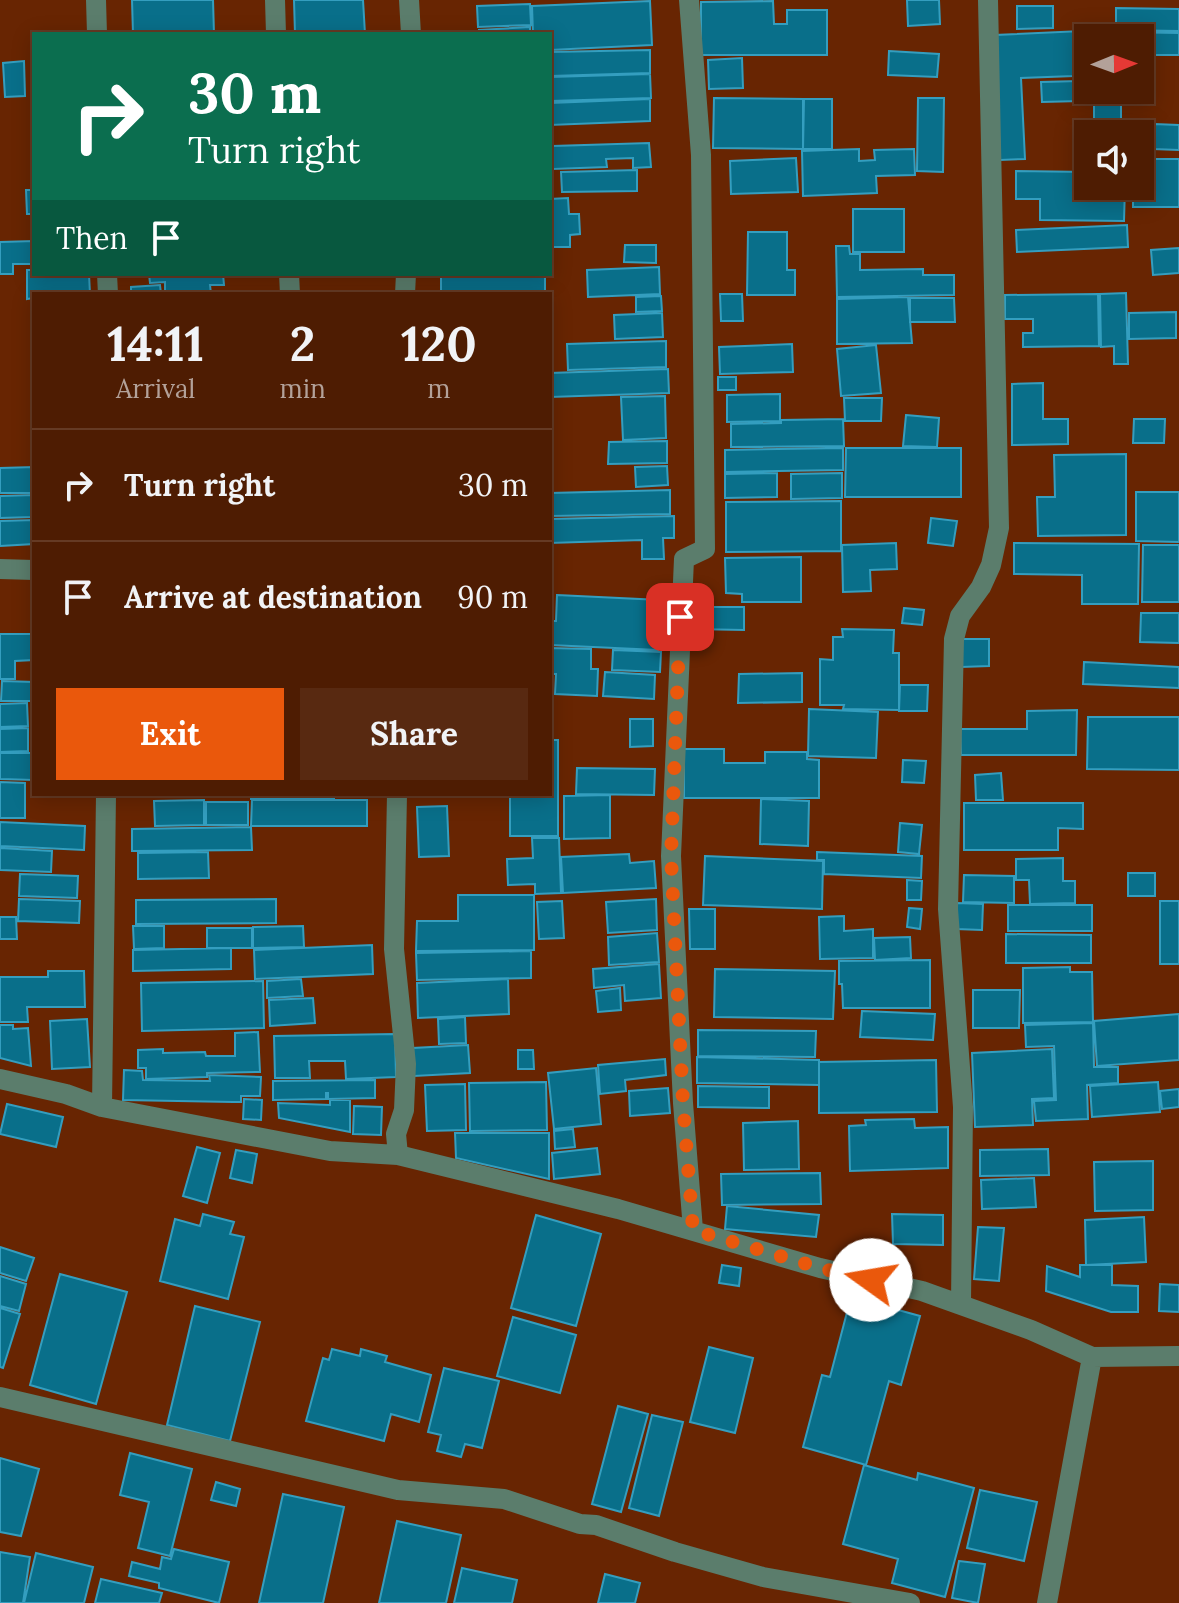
<!DOCTYPE html>
<html lang="en">
<head>
<meta charset="utf-8">
<style>
  body { margin:0; font-family:Lora,serif; background:#582911; color:#f1f3f6; height:100vh; display:flex; flex-direction:column; font-size:30px; white-space:nowrap }
  * { box-sizing:border-box; margin:0 }
  p { font-size:26px; color:#b3a199 }
  .icon { flex:none; width:44px; height:44px; fill:none; stroke:currentColor; stroke-width:2; stroke-linecap:round; stroke-linejoin:round }
  .map { position:relative; flex:1; overflow:hidden }
  .details { position:absolute; left:32px; top:292px; width:520px; height:504px; display:flex; flex-direction:column; background:#4e1c02; border-radius:0px; box-shadow:0 4px 20px #0003,0 0 0 2px #653a24 }
  .details>* { flex:none }
  .banner { position:absolute; left:32px; top:32px; width:520px; height:244px; border-radius:0px; box-shadow:0 4px 20px #0003,0 0 0 2px #653a24; background:#0b6e4f; color:#fff; overflow:hidden }
  .needle { width:52px; rotate:89deg }
  .tools { position:absolute; left:1074px; top:24px; display:grid; gap:16px }
  .tools a { display:grid; place-items:center; width:80px; height:80px; border-radius:0px; background:#4e1c02; box-shadow:0 4px 20px #0003,0 0 0 2px #653a24; font-size:40px }
  .pin { position:absolute; display:grid; place-items:center; width:68px; height:68px; color:#fff; margin:-34px; border-radius:16px; box-shadow:0 4px 12px #0006 }
  .me { position:absolute; width:88px; margin:-44px; rotate:283deg; stroke-linejoin:round; filter:drop-shadow(0 0 6px #0008) }
  .turn { display:flex; align-items:center; gap:28px; height:168px; padding:0 24px; font-size:36px }
  .turn .icon { width:104px; height:104px; stroke-width:2.5 }
  .turn b { display:block; font-size:56px; line-height:68px }
  .then { display:flex; align-items:center; height:76px; padding:0 24px; background:#0003; gap:16px; font-size:30px }
  .eta { display:flex; justify-content:space-evenly; align-items:center; height:136px; text-align:center }
  .eta b { font-size:48px; font-weight:700; line-height:56px }
  .button { display:flex; gap:16px; margin-top:auto; padding:16px 24px }
  .button a { flex:1; height:92px; border-radius:0px; background:#ea580c; color:#fff; font-size:32px; font-weight:700; line-height:92px; text-align:center }
  .button a+a { background:#582911; color:#f1f3f6 }
  ul { padding:0; list-style:none }
  li { display:flex; align-items:center; gap:24px; height:112px; padding:0 24px; border-top:2px solid #653a24 }
  li div { flex:1 }
  li b { display:block; font-size:30px }
  li em { font-style:normal }
  .map>svg:first-child { display:block }
</style>
</head>
<body>
<div class="map">
<svg width="1179" height="1603" viewBox="0 0 1179 1603">
  <rect width="100%" height="100%" fill="#682502"/>
  <path fill="#096f8a" stroke="#349ebf" stroke-width="2" d="M132 0H213L214 34H133Z
    M294 0H363L365 34H295Z
    M907 0H939L940 24 908 26Z
    M650 1 652 45 550 50V34H533L532 6Z
    M773 1 774 24H787V10H827V55H701V2Z
    M530 4 531 25 478 27 477 6Z
    M1017 6H1053V28L1017 29Z
    M1116 8 1179 9V31L1116 30Z
    M530 27V34H479V30Z
    M1082 31 1083 55 1073 56 1074 76 1021 78 1025 159 1000 160 995 35Z
    M1119 32 1179 33V55H1140V38H1119Z
    M650 50V73L550 76V52Z
    M889 51 939 54 937 77 888 75Z
    M742 58 743 88 709 89 708 60Z
    M1078 58H1088V90H1120V100L1042 102 1041 82 1079 81Z
    M24 61 25 96 5 97 3 63Z
    M650 74 651 98 550 101V77Z
    M714 98 803 99V149L713 148Z
    M918 98H944L943 172 917 171Z
    M650 99V121L550 125V103Z
    M804 99H832V149H803Z
    M1094 104H1121V134H1094Z
    M1154 124 1179 125V150L1153 149Z
    M649 143 651 167 633 168V158L606 159 607 167 553 169V146Z
    M859 149V161L875 160 874 150 914 149 915 175 876 176 877 193 803 196 802 151Z
    M796 158 798 192 731 194 730 161Z
    M1140 159H1179V207H1133V186H1140Z
    M637 170V191L562 192 561 172Z
    M1016 171 1088 172V186H1125L1124 221 1040 220V199H1016Z
    M26 190H34V214H27Z
    M568 198 569 214H579L580 234 570 235V247H550V199Z
    M853 209H904V252H853Z
    M1127 225 1128 247 1017 252 1016 230Z
    M748 232H787V270H795V295H747Z
    M34 241V264H13V274H0V242Z
    M625 245H656V263L624 262Z
    M836 246H849L850 254H860V270L923 269V275H954V295L837 297Z
    M1179 248V273L1153 275 1151 250Z
    M659 267 660 294 588 297 587 270Z
    M27 270H34V274H89L90 294H34V298L27 299Z
    M149 274H223L224 285H210L211 294H165V282L150 283Z
    M441 274H545V294H441Z
    M160 285 161 294H131V287Z
    M1126 293 1128 364H1114V346L1101 347 1100 294Z
    M720 294H742L743 321H721Z
    M1098 294 1099 346 1023 347V333H1033V319H1005V295Z
    M661 296 662 311 636 312V297Z
    M908 297 912 343 837 344V299Z
    M910 298H954L955 322H910Z
    M1176 312V338L1129 339V313Z
    M662 313 663 337 615 339 614 315Z
    M666 341V367L568 370 567 344Z
    M792 344 793 372 720 374 719 347Z
    M876 345 881 393 841 396 837 349Z
    M668 369 669 393 550 397V373Z
    M718 377H736V390H718Z
    M1043 383V419H1068V444L1012 445V384Z
    M780 394V421L727 422V395Z
    M665 396 666 438 623 440 621 397Z
    M844 398H882L881 421H845Z
    M906 415 939 418 937 447 903 446Z
    M843 419 844 446 731 447V424L781 423V420Z
    M1134 419H1165L1164 443H1133Z
    M667 441V463L608 464 609 442Z
    M843 448V470L725 472V450Z
    M846 448H961V497H845Z
    M1126 454V535L1038 536 1037 497H1055L1054 455Z
    M667 466 668 485 636 487 635 467Z
    M34 467V493H0V468Z
    M777 473V497L725 498V474Z
    M842 473V498L791 499V474Z
    M670 490V514L550 516V493Z
    M1136 492H1179V542L1136 541Z
    M34 495V517L0 518V496Z
    M841 501V551L726 552V502Z
    M674 516V538H663L664 559H642V540L550 543V519Z
    M931 518 957 521 953 546 928 543Z
    M34 520V544L0 546V521Z
    M896 543 897 569 870 570 871 591 843 592 842 545Z
    M1014 543 1139 544 1138 604H1082V575L1014 574Z
    M1143 545H1179V602H1142Z
    M801 557V602H742V594L726 593 725 558Z
    M557 595 660 600 658 650 550 645V621H556Z
    M692 607H744V630L692 629Z
    M904 608 924 610 922 625 902 623Z
    M1141 613H1179V643L1140 642Z
    M842 629 894 630 893 653H899V710L843 709 844 705H820V659L833 660V637H843Z
    M0 634H34V660L15 661V679H0Z
    M960 639H989V666L961 667Z
    M550 648 591 649V669H598L597 696 555 694 556 674H550Z
    M613 650 661 652 660 672 612 670Z
    M1084 662 1179 667V688L1083 684Z
    M605 672 655 675 654 699 603 696Z
    M802 673V702L738 703 739 674Z
    M2 681 34 682V701H1Z
    M900 685H928L927 711H899Z
    M27 703 28 726 0 727V704Z
    M809 709 878 712 876 758 808 756Z
    M1077 710 1076 755H961L960 729H1027V711Z
    M1088 717H1179V770L1087 769Z
    M630 719H653V746L630 747Z
    M28 728V751L0 752V729Z
    M550 740H558V836H510V794H550Z
    M684 749H724V763H765V752H807V759L819 760V798H684Z
    M0 753H34V780L0 779Z
    M903 760 926 761 924 783 902 782Z
    M577 768 655 769 654 795 576 794Z
    M1001 773 1003 800H976L975 775Z
    M0 782 25 783V818H0Z
    M251 794H334V798L251 799Z
    M610 795V838L564 839V796Z
    M761 799 809 801 808 846 760 844Z
    M204 800V825L155 826 154 801Z
    M252 800H367V826H251Z
    M206 802H248V825H206Z
    M964 803H1083V829L1058 828V850H964Z
    M447 806 449 856 419 857 417 807Z
    M0 822 85 826 84 850 0 846Z
    M900 823 922 825 919 854 898 852Z
    M251 827 252 850 132 851V829Z
    M532 838H559L561 893 535 894V884L508 885 507 859 533 858Z
    M0 848 52 851 51 872 0 870Z
    M208 852 209 878 138 879V853Z
    M817 852 922 856 921 878 824 874V860H817Z
    M629 854 630 863 654 861 656 888 563 893 561 857Z
    M705 856 823 861 822 909 703 905Z
    M1063 858V881H1075V903L1030 904 1029 880H1016V859Z
    M1128 873H1155V896H1128Z
    M20 874 78 876 77 898 19 896Z
    M964 875 1014 876V903L963 902Z
    M907 880 922 881 921 900H907Z
    M458 895H534V950L416 951 417 921H458Z
    M19 899 80 901 79 923 18 921Z
    M276 899V923L136 924V900Z
    M656 899 657 930 608 933 606 902Z
    M562 901 564 938 539 939 537 902Z
    M1160 901H1179V964H1160Z
    M957 903 983 904 982 930 956 929Z
    M1008 905H1092V931H1008Z
    M909 908 922 909 920 929 907 927Z
    M689 909H715V949H690Z
    M844 916V931L873 929V958L820 959 819 917Z
    M0 917H16L17 939H0Z
    M133 926H164V948L134 949Z
    M303 926 304 947 253 948V927Z
    M207 928H252V948H207Z
    M657 933 659 962 609 965 608 937Z
    M1006 934 1091 935V963H1006Z
    M910 937 911 958 875 960 874 938Z
    M372 945 373 974 255 979 254 950Z
    M231 948V969L133 971V950Z
    M531 951V978L417 980 416 953Z
    M930 960V1008H843L842 984H839V961Z
    M659 964 661 998 625 1001 624 985 594 988 593 969Z
    M1070 967V972H1092L1093 1022 1023 1023V968Z
    M715 969 835 971 833 1019 714 1017Z
    M48 971H84L85 1007H27L28 1022H0V977H48Z
    M301 979 303 996 267 998V981Z
    M508 979 509 1014 418 1018 417 983Z
    M263 981 264 1028 142 1031 141 983Z
    M620 988 621 1010 598 1012 596 991Z
    M973 990H1020L1019 1028H973Z
    M313 998 315 1023 270 1026 269 1000Z
    M862 1011 935 1014 933 1040 860 1037Z
    M1179 1014V1060L1097 1066 1094 1021Z
    M465 1017 466 1043 439 1044 438 1019Z
    M87 1019 90 1067 52 1069 50 1021Z
    M1093 1023 1094 1067H1118V1083L1087 1085 1088 1119 1036 1121 1034 1101 1056 1100 1054 1046 1026 1047 1025 1025Z
    M0 1025H13V1029L28 1028 31 1066 0 1058Z
    M698 1030 816 1031 815 1057 698 1056Z
    M258 1032 260 1072 207 1073V1077L146 1079V1068H138V1050L163 1049V1053L205 1052 206 1056H235V1033Z
    M395 1034 396 1077 346 1079 345 1061H309L310 1078H275L274 1036Z
    M468 1045 470 1073 414 1076 413 1048Z
    M1052 1049 1054 1098 1032 1099 1033 1125 975 1127 972 1053Z
    M518 1050H533L534 1069H518Z
    M697 1057 819 1060V1085L697 1083Z
    M665 1059 666 1075 625 1080 626 1091 600 1094 598 1065Z
    M936 1060 937 1112 819 1113V1062Z
    M596 1068 601 1124 554 1129 548 1073Z
    M124 1070 142 1071 143 1080 210 1081 209 1075 261 1077 260 1096H241V1102H233L123 1100Z
    M375 1080V1098L328 1099V1093H326V1099L273 1100V1081Z
    M546 1082 547 1130 470 1131 469 1083Z
    M1158 1082 1160 1112 1092 1117 1090 1086Z
    M465 1084 466 1130 427 1131 425 1085Z
    M698 1086 769 1087V1108L698 1107Z
    M668 1088 670 1113 630 1116 629 1091Z
    M1179 1089V1107L1162 1109 1160 1091Z
    M244 1099 262 1100 261 1120 243 1119Z
    M330 1100H350V1132L279 1118 278 1103 330 1105Z
    M7 1104 63 1117 56 1147 0 1134Z
    M354 1106 382 1107 381 1135 353 1134Z
    M914 1119 915 1128 948 1127V1168L850 1171 849 1126 866 1125 865 1120Z
    M798 1121 799 1169 744 1170 743 1123Z
    M573 1129 575 1147 555 1149 554 1131Z
    M455 1133H549V1179L456 1158Z
    M197 1147 220 1153 207 1203 183 1196Z
    M597 1148 600 1174 554 1179 552 1153Z
    M1048 1149 1049 1175 980 1176V1150Z
    M236 1150 257 1154 252 1183 230 1178Z
    M1153 1161V1210L1095 1211 1094 1162Z
    M820 1173 821 1204 722 1205 721 1174Z
    M1034 1178 1036 1207 982 1209 981 1180Z
    M727 1206 819 1215 816 1237 725 1229Z
    M203 1214 234 1222 230 1234 244 1237 228 1299 160 1281 175 1219 200 1226Z
    M892 1214 943 1215V1245L893 1244Z
    M536 1215 601 1234 576 1326 511 1308Z
    M1144 1217 1146 1262 1086 1265 1085 1220Z
    M978 1227 1004 1228 999 1281 974 1279Z
    M0 1247 34 1258 26 1281 0 1273Z
    M722 1265 741 1268 739 1286 719 1283Z
    M1080 1265H1112V1285L1138 1286V1312H1111L1046 1291 1047 1266 1080 1277Z
    M60 1274 127 1292 96 1404 30 1385Z
    M0 1276 26 1284 19 1311 0 1306Z
    M1160 1284 1179 1285V1312L1159 1311Z
    M851 1297 920 1316 901 1385 889 1381 866 1465 803 1447 822 1375 830 1377Z
    M195 1306 260 1322 230 1441 167 1425Z
    M0 1308 20 1314 3 1368 0 1367Z
    M513 1317 576 1335 560 1393 497 1376Z
    M709 1347 753 1358 735 1433 690 1422Z
    M332 1349 360 1356 361 1349 387 1356 385 1362 431 1375 419 1422 391 1414 384 1441 306 1421 323 1358 329 1360Z
    M444 1368 499 1381 482 1448 465 1444 461 1457 437 1451 441 1435 428 1432Z
    M618 1406 648 1414 621 1512 592 1504Z
    M652 1415 683 1422 659 1516 629 1508Z
    M130 1453 192 1469 170 1556 138 1548 149 1502 120 1495Z
    M0 1458 39 1469 21 1536 0 1532Z
    M864 1465 917 1480 918 1473 974 1488 945 1597 892 1583 898 1559 843 1544Z
    M216 1482 240 1489 236 1506 211 1500Z
    M980 1490 1037 1502 1024 1561 967 1548Z
    M283 1494 344 1507 323 1603H259Z
    M397 1521 461 1535 446 1603H379Z
    M174 1549 229 1562 219 1603 159 1588V1583L129 1576 132 1562 160 1569 162 1557 171 1559Z
    M0 1552 30 1557 23 1603H0Z
    M36 1553 93 1567 84 1603H24Z
    M959 1561 985 1564 978 1603 952 1598Z
    M462 1568 517 1580 512 1603H454Z
    M605 1574 640 1583 635 1603H598Z
    M101 1579 162 1593 159 1603H95Z"/>
  <g fill="none" stroke-linecap="round" stroke-linejoin="round">
    <path stroke="#5b7d6c" stroke-width="20" d="M96 0 97 34
      M275 0 276 34
      M409 0 411 34
      M689 0 701 155 705 549 684 559 671 856 683 1103 693 1230
      M107 274 108 294
      M289 274 290 294
      M405 294 406 274
      M0 569 34 570
      M397 794 394 949 406 1064 404 1110 396 1134 398 1155
      M0 1079 66 1094 102 1107 330 1151 398 1155 618 1209 820 1268 922 1291 1031 1330 1092 1357
      M102 1107 106 794
      M961 1304 963 1107 948 909 954 639 960 616 981 587 991 565 999 528 988 0
      M0 1397 398 1490 504 1499 580 1524 596 1525 675 1552 763 1577 910 1603
      M1047 1603 1092 1357 1179 1356"/>
  </g>
  <g fill="none" stroke-linecap="round" stroke-linejoin="round">
    <path stroke="#ea580c" stroke-width="14" stroke-dasharray="0 25.2" d="M680 617 671 856 683 1103 693 1230 820 1268 871 1280"/>
  </g>
</svg>
<div class="tools">
<a><svg class="needle" viewBox="-14 -14 28 28"><path d="M0-13l5 13h-10z" fill="#e53935"/><path d="M0 13l5-13h-10z" fill="#b3a199"/></svg></a>
<a><svg class="icon" aria-label="sound" viewBox="0 0 24 24"><path d="M4 9h4l5-4v14l-5-4H4zM17 9q2 3 0 6"/></svg></a>
</div>
<div class="pin" style="left:680px;top:617px;background:#d93025"><svg class="icon" aria-label="arrive" viewBox="0 0 24 24"><path d="M6 21V4h12l-3 4 3 4H6"/></svg></div>
<svg class="me" style="left:871px;top:1280px" viewBox="-20 -20 40 40"><circle r="19" fill="#fff"/><path d="M0-13L10 11 0 6-10 11z" fill="#ea580c"/></svg>
<div class="banner">
<div class="turn"><svg class="icon" aria-label="right" viewBox="0 0 24 24"><path d="M7 20v-9h11M14 6l5 5-5 5"/></svg><div><b>30 m</b>Turn right</div></div>
<div class="then">Then<svg class="icon" aria-label="arrive" viewBox="0 0 24 24"><path d="M6 21V4h12l-3 4 3 4H6"/></svg></div>
</div>
<section class="details">
<div class="eta">
<div><b>14:11</b><p>Arrival</p></div>
<div><b>2</b><p>min</p></div>
<div><b>120</b><p>m</p></div>
</div>
<ul>
<li><svg class="icon" aria-label="right" viewBox="0 0 24 24"><path d="M7 20v-9h11M14 6l5 5-5 5"/></svg><div><b>Turn right</b></div><em>30 m</em></li>
<li><svg class="icon" aria-label="arrive" viewBox="0 0 24 24"><path d="M6 21V4h12l-3 4 3 4H6"/></svg><div><b>Arrive at destination</b></div><em>90 m</em></li>
</ul>
<div class="button"><a>Exit</a><a>Share</a></div>
</section>
</div>
</body>
</html>
